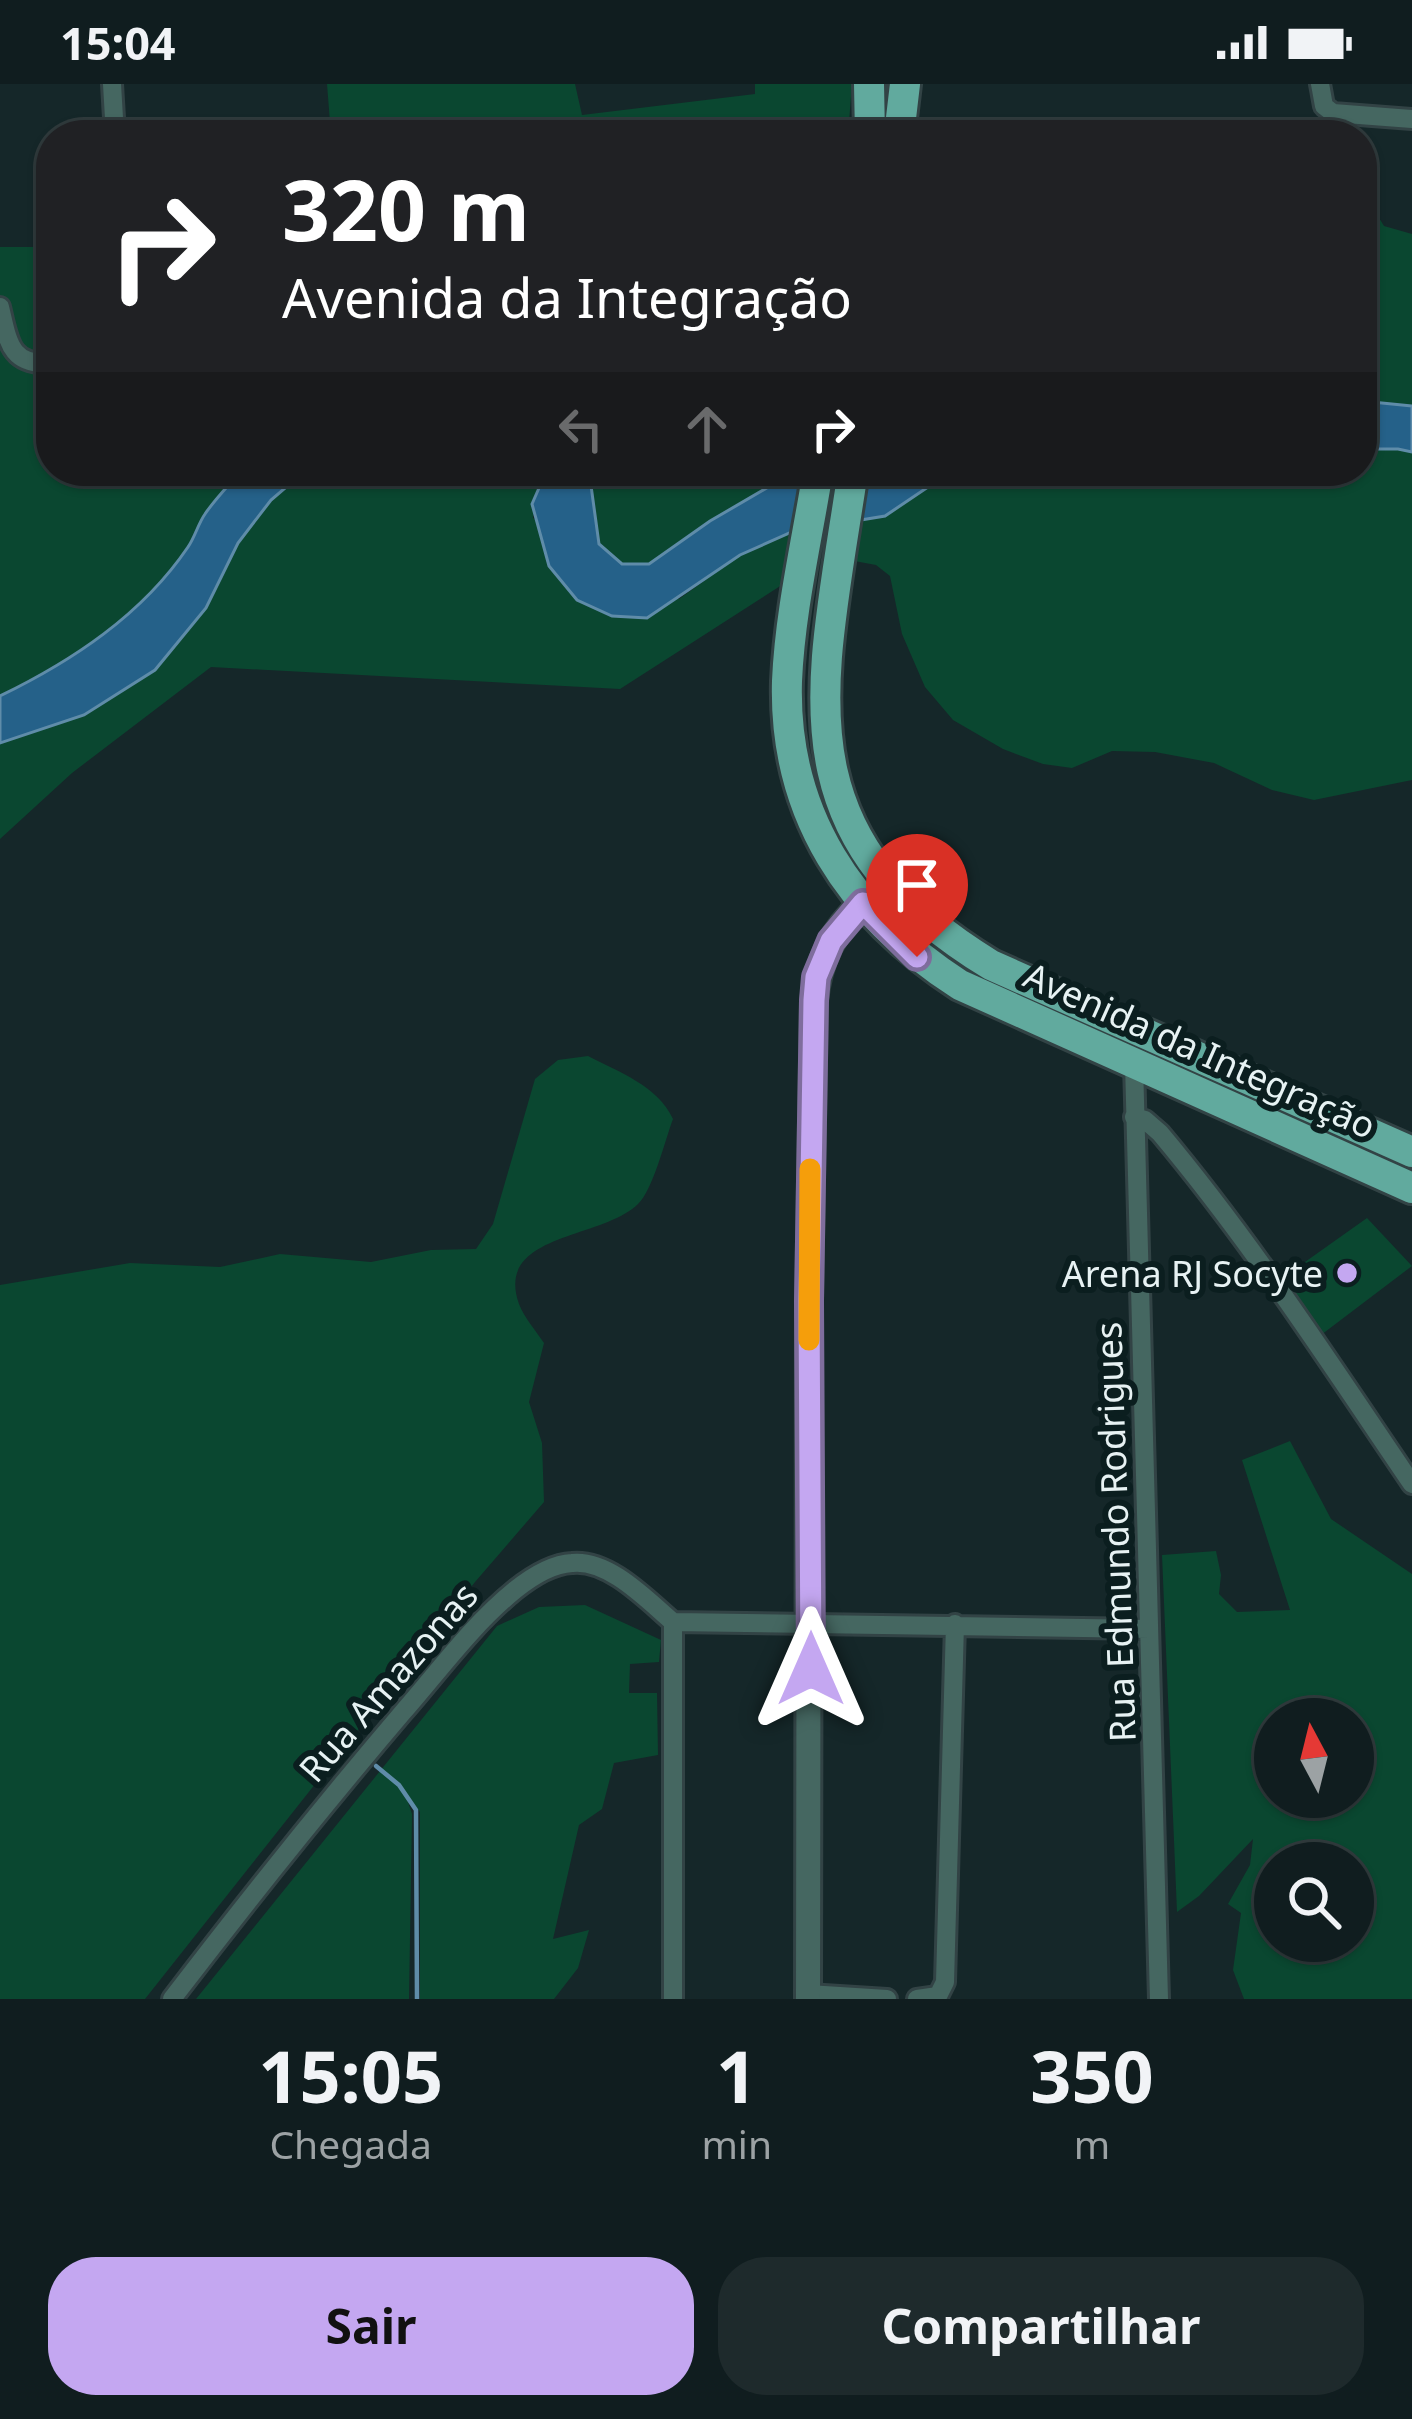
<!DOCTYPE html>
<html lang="pt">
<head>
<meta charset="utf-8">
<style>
  body { margin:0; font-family:"Noto Sans",sans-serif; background:#1e2a2c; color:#f1f3f6; height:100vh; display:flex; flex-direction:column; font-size:45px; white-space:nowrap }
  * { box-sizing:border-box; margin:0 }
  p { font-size:39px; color:#9ca2a4 }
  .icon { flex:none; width:66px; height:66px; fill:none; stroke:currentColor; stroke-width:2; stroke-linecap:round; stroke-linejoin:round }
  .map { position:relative; height:1915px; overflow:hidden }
  .details { display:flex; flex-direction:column; background:#101d1f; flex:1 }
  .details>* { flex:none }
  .guide { position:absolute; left:36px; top:36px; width:1341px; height:366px; border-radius:48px; box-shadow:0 3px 9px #0004,0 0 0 3px #303b3d; background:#202124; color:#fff; overflow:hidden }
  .needle { width:78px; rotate:353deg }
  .fabs { position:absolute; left:1254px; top:1614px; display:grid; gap:24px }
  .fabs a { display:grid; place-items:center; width:120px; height:120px; border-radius:50%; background:#101d1f; box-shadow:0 3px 9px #0004,0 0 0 3px #303b3d; font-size:60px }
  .pin { position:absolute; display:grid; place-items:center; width:102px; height:102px; color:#fff; margin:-123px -51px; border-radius:50% 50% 50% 0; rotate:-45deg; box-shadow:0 0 12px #0007 }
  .pin .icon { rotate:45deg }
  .me { position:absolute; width:132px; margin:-66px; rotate:0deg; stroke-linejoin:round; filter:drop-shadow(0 0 9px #0008) }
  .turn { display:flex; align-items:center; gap:42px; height:252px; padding:0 48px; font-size:54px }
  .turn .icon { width:156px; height:156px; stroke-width:2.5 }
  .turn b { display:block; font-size:84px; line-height:102px }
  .lanes { display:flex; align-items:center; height:114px; padding:0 48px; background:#0003; justify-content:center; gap:60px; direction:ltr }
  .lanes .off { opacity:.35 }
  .eta { display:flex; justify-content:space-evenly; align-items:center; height:204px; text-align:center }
  .eta b { font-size:72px; font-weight:700; line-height:84px }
  .button { display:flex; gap:24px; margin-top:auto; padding:24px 48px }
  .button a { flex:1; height:138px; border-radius:48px; background:#c4a7f1; color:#111; font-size:48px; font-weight:700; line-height:138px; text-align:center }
  .button a+a { background:#1e2a2c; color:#f1f3f6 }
  .status { display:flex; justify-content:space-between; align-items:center; height:84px; padding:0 60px; background:#101d1f; direction:ltr }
  .status svg { height:33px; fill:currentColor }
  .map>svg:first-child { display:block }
</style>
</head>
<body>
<div class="status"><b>15:04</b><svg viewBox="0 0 49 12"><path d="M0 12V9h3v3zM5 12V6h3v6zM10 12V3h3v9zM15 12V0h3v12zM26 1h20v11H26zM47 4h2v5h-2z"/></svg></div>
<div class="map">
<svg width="1412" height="1915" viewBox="0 0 1412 1915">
  <rect width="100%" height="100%" fill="#152729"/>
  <path fill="#0a4730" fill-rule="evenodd" d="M327 0H575L582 31 755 10V0H852L848 51H331Z
    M1362 106 1384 142 1412 150V322L1362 317Z
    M0 163H51V387H241C229 401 215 415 205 430 198 440 195 453 188 463 142 531 72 577 0 612Z
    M1362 365H1398L1412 368V696L1314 716 1272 706 1214 679 1155 668 1112 667 1072 684 1043 680 1003 665 953 636 925 603 902 550 890 492 876 481 849 476 857 436 885 432 934 399 1056 387H1362Z
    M305 387H540L533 434 679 515 740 471 794 447 788 497 620 605 211 583 72 689 0 755V659L84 631 206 524 238 459 271 416Z
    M589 387H796L710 437 649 480H622L599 460Z
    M588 972C619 988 658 1002 673 1035 665 1056 653 1106 638 1120 601 1156 494 1149 519 1220 524 1233 536 1247 544 1259L529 1318 542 1359 544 1418 475 1498 145 1915H0V1201L130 1179 220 1183 280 1170 371 1178 431 1166 476 1165 493 1140 535 995 558 976Z
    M1367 1134 1412 1182 1321 1251 1281 1195Z
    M1290 1357 1331 1435 1412 1490V1915H1244L1233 1886 1241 1829 1228 1820 1250 1781 1253 1755 1199 1812 1177 1828 1162 1471 1216 1467 1221 1491 1219 1510 1237 1528 1290 1526 1242 1376ZM1275 1635H1353V1713H1275ZM1275 1779H1353V1857H1275Z
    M585 1521 661 1556 659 1578 630 1580 629 1609H657L658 1671 614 1679 602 1725 579 1741 553 1855 589 1846 578 1884 554 1915H420V1728L404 1706 412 1730 409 1915H196L497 1542 539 1523Z"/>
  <path fill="#256189" stroke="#5f8ca9" stroke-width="3" d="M1362 317 1412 322V368L1398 365H1362Z
    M241 387H305L271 416 238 459 206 524 155 586 84 631 0 659V612C72 577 142 531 188 463 195 453 198 440 205 430 215 415 229 401 241 387Z
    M540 387H589L599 460 622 480H649L710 437 796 387H1056L934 399 885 432 794 447 740 471 647 534 612 532 577 516 549 482 532 420 539 404Z"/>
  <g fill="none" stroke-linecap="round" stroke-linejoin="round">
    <path stroke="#5f8ca9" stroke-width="4.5" d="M376 1682 399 1701 416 1726 417 1915"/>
    <defs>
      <path id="minor" d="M112 0 115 51
        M1320 0 1324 22 1333 29 1412 35
        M0 223C8 256 9 282 51 279
        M1134 979 1159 1915
        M1134 1033 1145 1036 1160 1049C1253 1160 1331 1281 1412 1400
        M808 1910 887 1915
        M172 1915C247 1817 323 1722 403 1628 439 1587 472 1541 515 1506 530 1494 552 1480 572 1479 609 1475 647 1516 673 1538L1149 1545
        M673 1915V1538
        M917 1915 938 1912 945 1898 955 1540"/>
      <path id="tertiary" d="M808 1915 809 1217 814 917C818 877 833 846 863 819"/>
      <path id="primary" d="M869 0 870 51
        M899 51 905 0
        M818 387C807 456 790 527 787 597 783 730 851 831 960 901L1412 1104
        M853 387C821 603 774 749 991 881L1412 1068"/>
    </defs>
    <use href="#minor" stroke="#324345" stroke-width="24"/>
    <use href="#tertiary" stroke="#324345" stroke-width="30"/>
    <use href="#primary" stroke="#324345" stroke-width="36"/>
    <use href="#minor" stroke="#456761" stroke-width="18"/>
    <use href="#tertiary" stroke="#456761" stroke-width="24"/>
    <use href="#primary" stroke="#61aa9e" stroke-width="30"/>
  </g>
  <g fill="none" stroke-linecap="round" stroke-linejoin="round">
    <defs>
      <path id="route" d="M811 1585 809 1217 814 916 816 893 831 857 863 819 917 873"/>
    </defs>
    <use href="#route" stroke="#7f6d9d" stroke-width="30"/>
    <use href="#route" stroke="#c4a7f1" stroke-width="21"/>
    <path stroke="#f59e0b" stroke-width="21" d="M809 1256 810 1085"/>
  </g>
  <circle fill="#c4a7f1" stroke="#0b1e1f" stroke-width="4.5" cx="1347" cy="1189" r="12"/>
  <g text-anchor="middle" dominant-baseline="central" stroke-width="12" stroke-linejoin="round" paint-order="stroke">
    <g font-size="36" fill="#e7f2f3" stroke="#0b1e1f">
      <text transform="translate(1200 966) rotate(24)">Avenida da Integração</text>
      <text transform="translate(1115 1448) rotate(-92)">Rua Edmundo Rodrigues</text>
      <text transform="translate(388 1598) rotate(-49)">Rua Amazonas</text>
    </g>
    <g font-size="36" fill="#e7f2f3" stroke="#0b1e1f" text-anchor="end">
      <text x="1323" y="1189">Arena RJ Socyte</text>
    </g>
  </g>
</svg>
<div class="fabs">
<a><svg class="needle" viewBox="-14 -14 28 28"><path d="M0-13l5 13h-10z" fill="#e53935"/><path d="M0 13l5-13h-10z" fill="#9ca2a4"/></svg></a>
<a><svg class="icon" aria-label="search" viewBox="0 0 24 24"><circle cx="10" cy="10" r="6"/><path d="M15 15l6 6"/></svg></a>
</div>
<div class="pin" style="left:917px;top:873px;background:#d93025"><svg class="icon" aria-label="arrive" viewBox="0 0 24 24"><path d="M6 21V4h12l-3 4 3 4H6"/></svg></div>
<svg class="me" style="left:811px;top:1585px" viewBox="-20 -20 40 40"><path d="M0-17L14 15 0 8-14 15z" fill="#c4a7f1" stroke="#fff" stroke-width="4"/></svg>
<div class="guide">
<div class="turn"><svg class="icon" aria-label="right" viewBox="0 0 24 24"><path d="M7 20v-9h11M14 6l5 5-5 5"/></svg><div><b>320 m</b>Avenida da Integração</div></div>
<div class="lanes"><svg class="icon off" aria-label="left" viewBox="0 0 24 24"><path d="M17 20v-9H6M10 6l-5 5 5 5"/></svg><svg class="icon off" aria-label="ahead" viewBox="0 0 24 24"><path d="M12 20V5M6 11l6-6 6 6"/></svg><svg class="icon" aria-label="right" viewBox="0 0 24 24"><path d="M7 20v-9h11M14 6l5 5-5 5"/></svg></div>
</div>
</div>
<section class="details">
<div class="eta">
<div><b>15:05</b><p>Chegada</p></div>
<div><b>1</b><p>min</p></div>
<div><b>350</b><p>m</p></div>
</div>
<div class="button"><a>Sair</a><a>Compartilhar</a></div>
</section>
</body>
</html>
